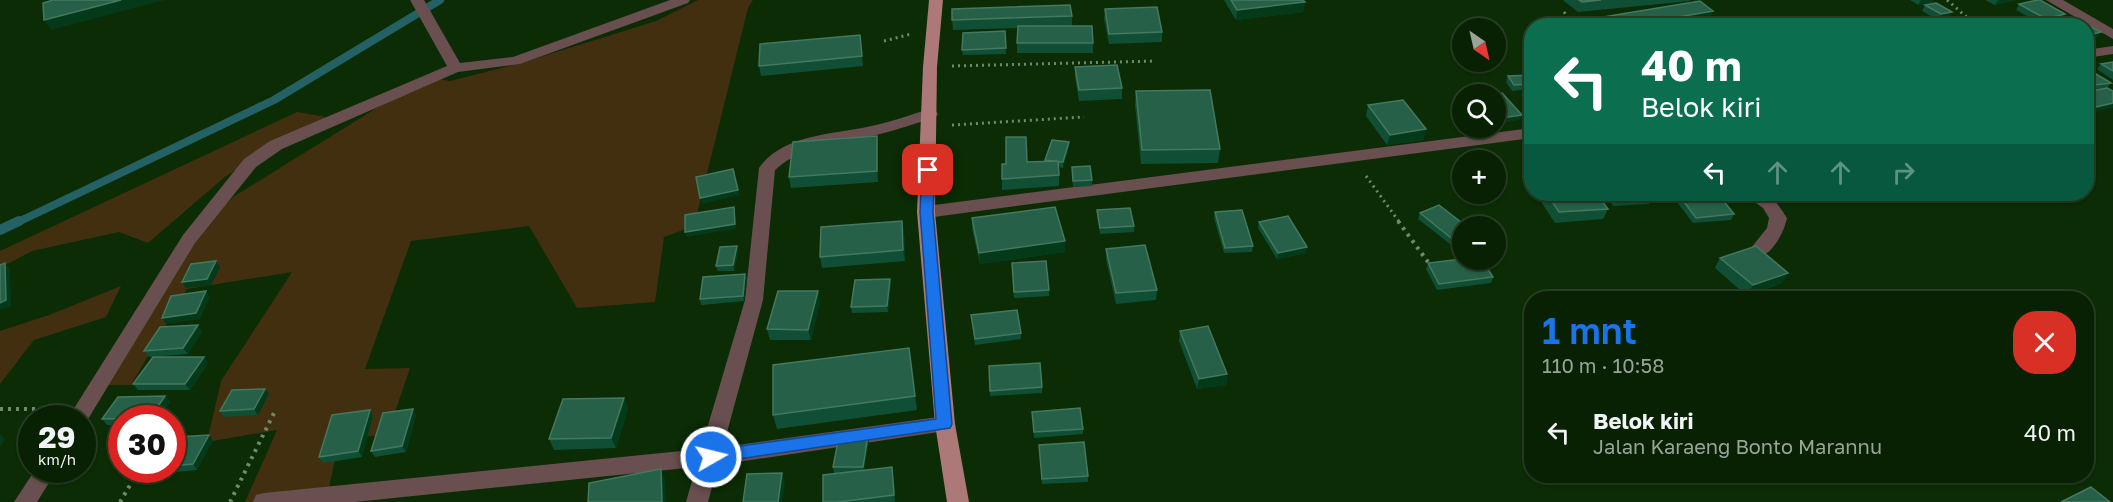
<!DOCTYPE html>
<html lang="id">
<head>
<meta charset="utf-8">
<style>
  body { margin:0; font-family:"Golos Text",sans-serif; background:#162e12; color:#f1f3f6; height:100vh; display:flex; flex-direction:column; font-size:22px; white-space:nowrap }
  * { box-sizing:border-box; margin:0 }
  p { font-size:20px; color:#98a39a }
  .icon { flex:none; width:33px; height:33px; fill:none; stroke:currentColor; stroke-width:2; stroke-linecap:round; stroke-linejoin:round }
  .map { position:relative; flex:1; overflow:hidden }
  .side { position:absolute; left:1524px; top:291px; width:570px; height:192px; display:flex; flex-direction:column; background:#082103; border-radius:24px; box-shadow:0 2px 4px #0004,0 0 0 2px #293e25 }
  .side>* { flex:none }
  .banner { position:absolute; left:1524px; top:18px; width:570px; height:183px; border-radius:24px; box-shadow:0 2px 4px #0004,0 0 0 2px #293e25; background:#0b6e4f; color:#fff; overflow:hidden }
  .needle { width:39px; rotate:146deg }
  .tools { position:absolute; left:1452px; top:18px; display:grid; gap:12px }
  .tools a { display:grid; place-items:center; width:54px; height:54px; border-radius:50%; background:#082103; box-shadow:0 2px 4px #0004,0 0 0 2px #293e25; font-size:30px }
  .speed { position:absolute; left:18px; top:405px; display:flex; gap:12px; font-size:30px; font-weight:700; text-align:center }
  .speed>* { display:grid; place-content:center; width:78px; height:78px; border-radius:50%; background:#082103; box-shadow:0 2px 4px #0004,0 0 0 2px #293e25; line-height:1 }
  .speed small { font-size:15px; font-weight:400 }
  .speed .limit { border:9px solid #d22; background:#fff; color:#111 }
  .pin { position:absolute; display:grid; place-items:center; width:51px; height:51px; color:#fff; margin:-26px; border-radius:12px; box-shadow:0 3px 9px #0006 }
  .me { position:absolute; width:66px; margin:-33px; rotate:82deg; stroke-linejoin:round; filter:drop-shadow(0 0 4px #0008) }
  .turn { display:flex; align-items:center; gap:21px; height:126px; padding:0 18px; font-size:27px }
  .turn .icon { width:78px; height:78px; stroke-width:2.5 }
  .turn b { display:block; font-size:42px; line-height:51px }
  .lanes { display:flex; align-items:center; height:57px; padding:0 18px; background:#0003; justify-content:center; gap:30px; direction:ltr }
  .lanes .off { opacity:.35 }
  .round { display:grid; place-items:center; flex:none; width:63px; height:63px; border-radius:24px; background:#162e12 }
  .summary { display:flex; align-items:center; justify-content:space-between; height:102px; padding:0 18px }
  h1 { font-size:36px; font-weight:600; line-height:45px; color:#1a73e8 }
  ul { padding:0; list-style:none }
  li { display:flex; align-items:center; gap:18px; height:78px; padding:0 18px }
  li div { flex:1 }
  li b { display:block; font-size:22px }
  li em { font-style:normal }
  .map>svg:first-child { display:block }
</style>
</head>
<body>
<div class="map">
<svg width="2113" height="502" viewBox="0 0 2113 502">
  <rect width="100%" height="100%" fill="#0b2c04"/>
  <path fill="#412f0f" d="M698 0H753L748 8 694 226 664 237 655 302 577 308 529 226 411 241 365 369 410 368 387 436H340L326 502H245L277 430 207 442 221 381 292 272 187 289 131 385H91L178 254 233 197 396 96 417 90 428 77 450 81 521 63 656 21Z
    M297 112 326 117 226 176 148 243 119 232 32 251 0 268V251Z
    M121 286 106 317 34 340 0 384V331L49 315Z"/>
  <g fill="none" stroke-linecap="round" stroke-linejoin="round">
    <path stroke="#246165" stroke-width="8" d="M16 223 274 100 440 0"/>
    <path stroke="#246165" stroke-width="10" d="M0 230 19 221"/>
    <path stroke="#6f8a69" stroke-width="3" stroke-dasharray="2 4" stroke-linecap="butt" d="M1947 0 1977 26
      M1564 12 1575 26
      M884 41 911 34
      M952 66 1156 61
      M952 125 1084 117
      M1366 176 1400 223"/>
    <path stroke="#6f8a69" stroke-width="4" stroke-dasharray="3 5" stroke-linecap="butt" d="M1398 221 1428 262
      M0 409H56
      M120 502 139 470
      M230 502 274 413"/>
    <path fill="#694f4f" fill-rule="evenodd" d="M410 0H424L460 63 513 57 670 0H690L688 3 520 64 458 72 282 149 256 167 195 243 85 424 82 425V418H68L183 235 244 159 270 141 447 66Z
      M2046 0H2063L2113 29V39Z
      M2113 46V54L2086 58V50Z
      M930 109 936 111 938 114 936 117C916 123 897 130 876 135 840 143 804 144 775 170L763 300 723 447 945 416 952 418 955 424 952 430 718 465 708 502H686L696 467 355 502H253L256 495 264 493 701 449 745 300 759 168C783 133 839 134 876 125 894 121 912 114 930 109Z
      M1532 128V138L926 218 920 216 917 212 920 208 926 206Z
      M1744 194C1769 191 1774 198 1787 218 1784 234 1768 263 1750 257L1747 253 1767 228 1769 218 1763 208Z
      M35 470H57L37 502H14Z"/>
    <path fill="#ac7978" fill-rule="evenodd" d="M929 0H943L937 67 935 212 955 424 969 502H947L935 424 917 212 923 67Z"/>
  </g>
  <path fill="#104f36" d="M1224 0H1303L1305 2 1303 12 1236 20Z
    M1564 0H1690V1L1578 12 1564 1Z
    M1910 0H1933L1932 3 1918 5Z
    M1985 0H2015L1995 5Z
    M2019 4 2062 19 2042 24 2016 10Z
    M1925 5 1949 17 1938 20 1922 11Z
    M1105 9 1162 32V42L1109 44 1104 19Z
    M1072 16V26L1093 43V53H1017V28L953 30 952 20Z
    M1591 19 1709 21 1682 26H1589Z
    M1005 31 1006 54 963 55 962 50Z
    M860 35 863 66 761 76 759 66Z
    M2113 62V80L2097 69 2101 64Z
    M1075 67 1122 88V99L1079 101 1075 78Z
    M2086 68 2111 83 2088 113H2086Z
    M1532 75V89L1512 91 1506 82 1508 76Z
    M1136 91 1220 149 1218 163 1141 164 1135 105Z
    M1368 105 1426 129 1423 140 1387 145 1366 116Z
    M877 136 878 146V182L791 188 789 177Z
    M1069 147 1063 168 1059 167V186L1002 190V179L1027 162 1045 161V160Z
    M1072 167 1092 180V186L1073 187Z
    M1536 194H1597L1608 209 1603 219 1555 223Z
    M1605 194H1649L1652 198 1649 204 1613 206Z
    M1679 195 1734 214 1731 220 1693 223 1676 201Z
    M1097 210 1134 226V232L1100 234 1097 216Z
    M1215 212 1253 246 1252 252 1224 253 1214 218Z
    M1420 213 1466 226 1450 244 1418 219Z
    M972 218 1065 252 980 264 972 229Z
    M1259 222 1306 253 1277 259 1258 228Z
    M904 231 905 261 822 268 820 257Z
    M737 246 738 252 734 271H718L716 266Z
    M1106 249 1157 290 1156 300 1116 304 1106 259Z
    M1720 258 1788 273 1782 283 1747 296 1715 268Z
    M1012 263 1049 290V296L1014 298Z
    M1428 263 1493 277 1491 283 1437 290 1426 269Z
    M745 274 747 279 744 301 701 305 700 299Z
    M890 279 891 285 888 312 852 313 851 307Z
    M818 291 820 302 811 340H770L767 329Z
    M971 315 1021 333V339L975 345Z
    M202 331 188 354 149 357 144 351Z
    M1180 331 1227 374 1226 385 1197 389 1179 341Z
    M909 348 917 410 777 429 773 415Z
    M204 357 208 363 190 390H138L133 384Z
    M989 366 1042 387V393L990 396Z
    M265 389 269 394 258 415 224 417 220 411Z
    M165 396 170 402 159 418H122V425H107L102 419Z
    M624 398 628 409 616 448 554 450 549 439Z
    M370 410 373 416 362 457 323 463 319 457Z
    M1032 412 1083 429V434L1034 438Z
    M416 415 406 452 375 457 371 451Z
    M868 436 869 442 864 471 894 478 895 502H823L846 473H834L833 467Z
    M213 440 197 470 165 473 162 470H172V445Z
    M122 443V461H120L114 455Z
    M1039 445 1088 476V482L1042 484Z"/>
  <path fill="#04391a" d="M121 0H165L51 30 44 20Z
    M1921 0H1933L1932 3 1918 5Z
    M1998 0H2015L1995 5Z
    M1305 2 1303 12 1236 20 1237 10Z
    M1713 11 1709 21 1682 26H1626Z
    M1952 12 1949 17 1938 20 1941 14Z
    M2065 14 2062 19 2042 24 2046 19Z
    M2101 32 2097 38 2086 40V36Z
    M2113 103V108L2088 113 2092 108Z
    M1522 115 1520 120 1496 124V119Z
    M1426 129 1423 140 1387 145 1390 135Z
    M877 136 878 146V182L877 171Z
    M1069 142V147L1063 168V162Z
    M738 190 740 195 702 204 700 198Z
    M734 207 735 213 736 229 687 237 685 232Z
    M902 221 904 231 905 261 903 250Z
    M1462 233V238L1450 244 1451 238Z
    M1065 241V252L980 264 979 253Z
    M737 246 738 252 734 271 733 265Z
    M1307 247 1306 253 1277 259 1278 253Z
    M216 261 220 267 211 285 186 288 182 282Z
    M5 263 10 269 11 306 0 310V303Z
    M1788 273 1782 283 1747 296 1753 285Z
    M745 274 747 279 744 301 743 296Z
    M890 279 891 285 888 312 887 306Z
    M206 291 210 297 200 319 166 324 162 318Z
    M818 291 820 302 811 340 808 330Z
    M198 325 202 331 188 354 183 348Z
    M204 357 208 363 190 390 185 384Z
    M1227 374 1226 385 1197 389 1199 379Z
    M265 389 269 394 258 415 254 409Z
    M165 396 170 402 159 418H150Z
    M624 398 628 409 616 448 611 438Z
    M413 409 416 415 406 452 402 446Z
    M370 410 373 416 362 457 358 451Z
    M0 434 5 439 0 447Z
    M209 435 213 440 197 470 193 464Z
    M868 436 869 442 864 473 863 467Z
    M892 467 894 478 895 502 894 495Z
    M661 469 665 479 666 502H662Z
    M782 473 785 483 782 502H778Z"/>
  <path fill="#266048" stroke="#44785f" stroke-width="1.5" d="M53 0H121L44 20 43 3Z
    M1231 0H1303L1305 2 1237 10Z
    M1579 0H1601L1582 2Z
    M2038 0H2040L2065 14 2046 19 2019 4Z
    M1700 1 1713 11 1626 26H1599L1591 19Z
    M1936 3 1952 12 1941 14 1925 5Z
    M1070 5 1072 16 952 20V9Z
    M1157 7 1162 32 1109 34 1105 9Z
    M2078 20 2101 32 2086 36V26H2056Z
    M1018 26H1092L1093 43H1017Z
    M1005 31 1006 48 962 50 963 33Z
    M860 35 862 56 759 66 760 44Z
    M2113 62V71L2101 64Z
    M1117 65 1122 88 1079 90 1075 67Z
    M2086 68 2111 83 2086 86Z
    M1532 75V84L1514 85 1508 76Z
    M2107 88 2113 91V103L2092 108 2086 104V92Z
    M1210 90 1220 149 1142 150 1136 91Z
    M1502 93 1522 115 1496 119V95Z
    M1403 100 1426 129 1390 135 1368 105Z
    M877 136V171L789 177 793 142Z
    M1006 137H1026L1027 162 1058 161 1059 175 1002 179V164H1006Z
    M1052 140 1069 142 1063 162 1045 160Z
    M1090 166 1092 180 1073 181 1072 167Z
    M733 169 738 190 700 198 696 177Z
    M1547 194H1597L1608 209 1559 212Z
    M1612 194H1649L1652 198 1616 200Z
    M1701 194H1718L1734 214 1696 218 1679 195Z
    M1439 205 1466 226H1462V233L1451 238 1420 213Z
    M734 207 735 224 685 232V215Z
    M1055 207 1065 241 979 253 972 218Z
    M1130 208 1134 226 1100 228 1097 210Z
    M1242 210 1253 246 1225 248 1215 212Z
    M1288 216 1307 247 1278 253 1259 222Z
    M902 221 903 250 820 257 821 227Z
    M1145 245 1157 290 1116 293 1106 249Z
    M737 246 733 265 716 266 720 247Z
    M1756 246 1788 273 1753 285 1720 258Z
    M1462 259 1482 260 1493 277 1439 284 1428 263Z
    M216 261 207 279 182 282 191 264Z
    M1046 261 1049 290 1014 292 1012 263Z
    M5 263 6 300 0 303V265Z
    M745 274 743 296 700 299 703 277Z
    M890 279 887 306 851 307 855 280Z
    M206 291 196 313 162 318 171 296Z
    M778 291H818L808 330 767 329Z
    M1017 310 1021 333 975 339 971 315Z
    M198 325 183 348 144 351 160 327Z
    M1208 326 1227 374 1199 379 1180 331Z
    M909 348 915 396 773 415V365Z
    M153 357H204L185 384H133Z
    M1040 363 1042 387 990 391 989 366Z
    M265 389 254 409 220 411 232 390Z
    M165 396 150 418 102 419 118 397Z
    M624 398 611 438 549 439 563 399Z
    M1080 408 1083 429 1034 432 1032 412Z
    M413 409 402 446 371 451 383 413Z
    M370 410 358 451 319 457 332 415Z
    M209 435 193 464 172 466V445L177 437Z
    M839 436H868L863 467H833Z
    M1084 442 1088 476 1042 479 1039 445Z
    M122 443V455H114Z
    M892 467 894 495 838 502H823V475Z
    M661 469 662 502H588L589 483Z
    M782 473 778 502H743L747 474Z
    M2091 487 2110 502H2061Z"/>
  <path fill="#1a73e8" stroke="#114b97" stroke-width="1.5" d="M928 166 935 170 933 212 952 424 950 428 711 463 705 461 703 457 705 452 711 450 936 419 920 212 922 170Z"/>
</svg>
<div class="tools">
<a><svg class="needle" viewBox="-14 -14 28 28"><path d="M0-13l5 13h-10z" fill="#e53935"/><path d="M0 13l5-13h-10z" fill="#98a39a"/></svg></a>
<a><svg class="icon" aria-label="search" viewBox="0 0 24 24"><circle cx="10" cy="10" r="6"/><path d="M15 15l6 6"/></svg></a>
<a>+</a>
<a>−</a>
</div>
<div class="speed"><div>29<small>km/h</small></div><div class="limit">30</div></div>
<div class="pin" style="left:928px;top:170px;background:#d93025"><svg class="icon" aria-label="arrive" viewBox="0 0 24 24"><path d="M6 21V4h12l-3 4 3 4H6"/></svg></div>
<svg class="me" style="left:711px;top:457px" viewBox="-20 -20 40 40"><circle r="17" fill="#1a73e8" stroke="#fff" stroke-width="3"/><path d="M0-11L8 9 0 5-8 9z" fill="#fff"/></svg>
<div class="banner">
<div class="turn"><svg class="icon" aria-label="left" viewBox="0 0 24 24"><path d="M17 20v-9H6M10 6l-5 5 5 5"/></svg><div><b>40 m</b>Belok kiri</div></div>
<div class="lanes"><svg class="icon" aria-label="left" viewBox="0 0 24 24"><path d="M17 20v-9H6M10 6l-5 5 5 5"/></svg><svg class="icon off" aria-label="ahead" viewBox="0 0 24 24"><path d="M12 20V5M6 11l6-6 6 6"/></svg><svg class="icon off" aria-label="ahead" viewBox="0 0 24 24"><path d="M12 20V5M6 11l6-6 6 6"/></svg><svg class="icon off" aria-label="right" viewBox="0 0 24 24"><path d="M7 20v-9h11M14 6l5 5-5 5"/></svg></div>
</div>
<section class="side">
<div class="summary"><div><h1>1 mnt</h1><p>110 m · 10:58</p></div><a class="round" style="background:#d93025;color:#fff"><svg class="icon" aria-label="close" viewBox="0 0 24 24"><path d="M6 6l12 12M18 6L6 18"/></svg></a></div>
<ul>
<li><svg class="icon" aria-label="left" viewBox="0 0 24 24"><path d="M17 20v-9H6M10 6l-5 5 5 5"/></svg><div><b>Belok kiri</b><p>Jalan Karaeng Bonto Marannu</p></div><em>40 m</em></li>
</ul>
</section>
</div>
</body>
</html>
